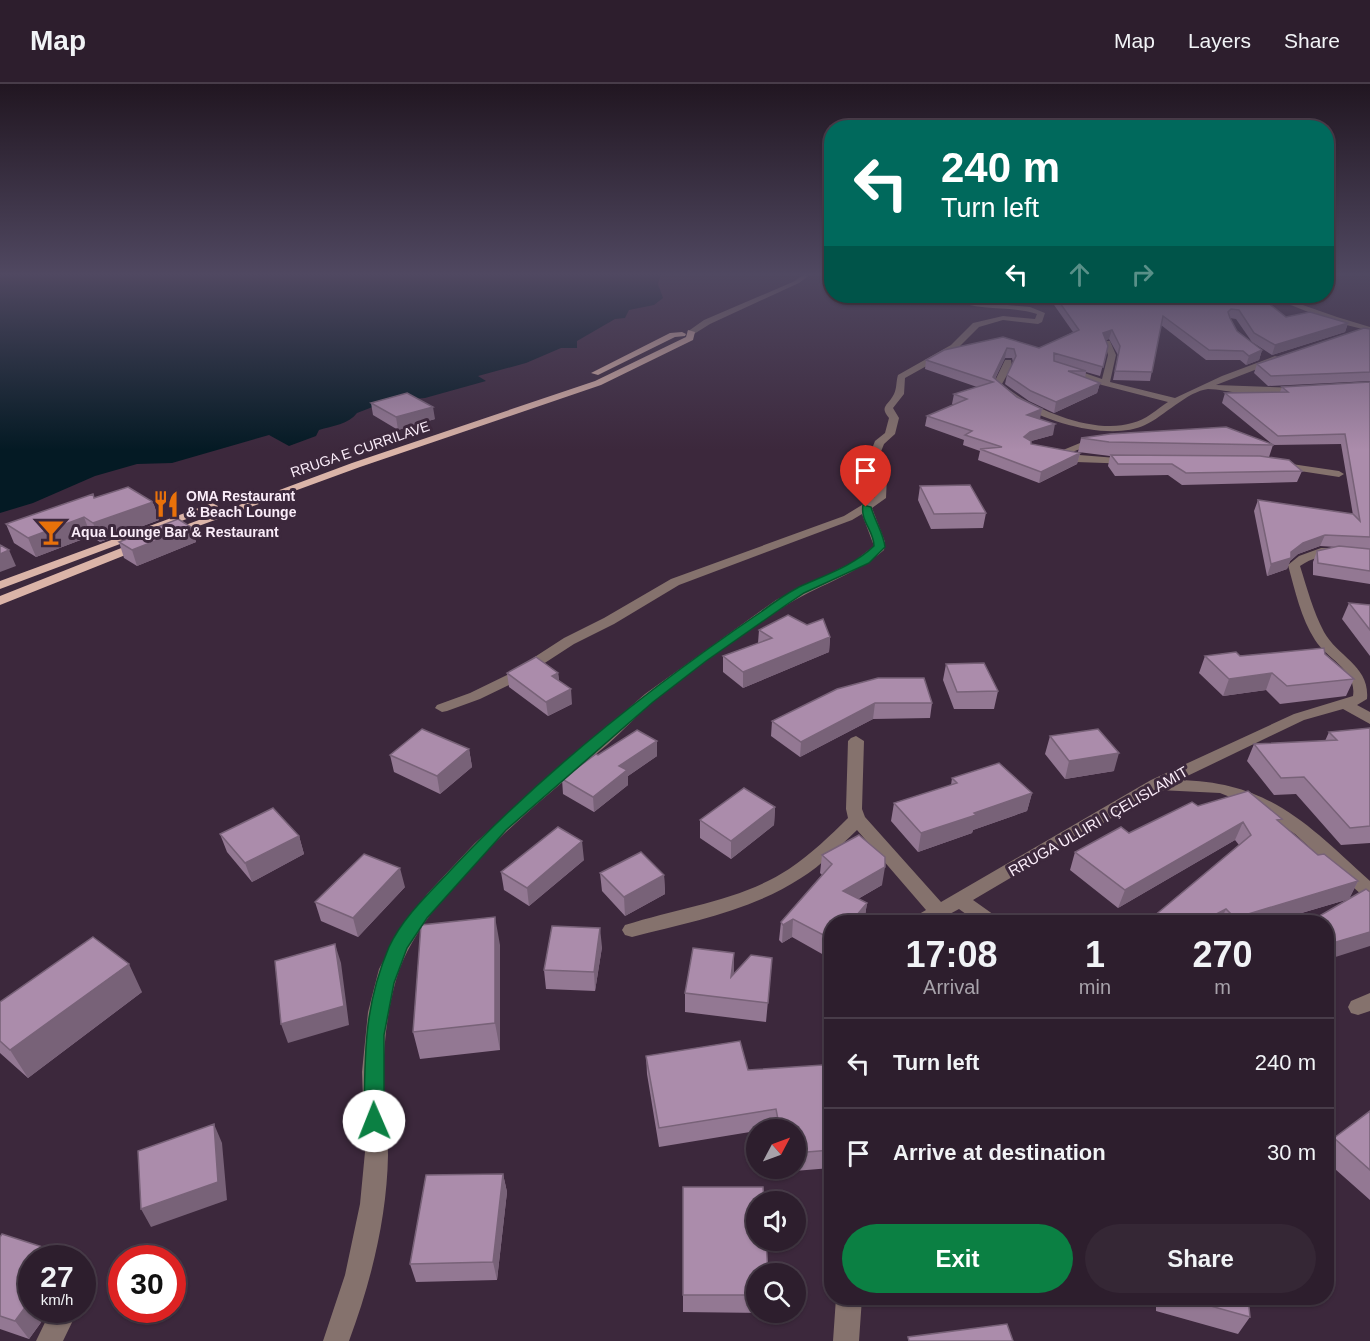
<!DOCTYPE html>
<html lang="en">
<head>
<meta charset="utf-8">
<style>
  body { margin:0; font-family:Helvetica,sans-serif; background:#352735; color:#f1f3f6; height:100vh; display:flex; flex-direction:column; font-size:22px; white-space:nowrap }
  * { box-sizing:border-box; margin:0 }
  p { font-size:20px; color:#a7a2aa }
  .icon { flex:none; width:33px; height:33px; fill:none; stroke:currentColor; stroke-width:2; stroke-linecap:round; stroke-linejoin:round }
  .map { position:relative; flex:1; overflow:hidden }
  .panel { position:absolute; left:824px; top:831px; width:510px; height:390px; display:flex; flex-direction:column; background:#2d1e2d; border-radius:24px; box-shadow:0 2px 4px #0004,0 0 0 2px #483c49 }
  .panel>* { flex:none }
  .guide { position:absolute; left:824px; top:36px; width:510px; height:183px; border-radius:24px; box-shadow:0 2px 4px #0004,0 0 0 2px #483c49; background:#00695c; color:#fff; overflow:hidden }
  .needle { width:39px; rotate:49deg }
  .fabs { position:absolute; left:746px; top:1035px; display:grid; gap:12px }
  .fabs a { display:grid; place-items:center; width:60px; height:60px; border-radius:50%; background:#2d1e2d; box-shadow:0 2px 4px #0004,0 0 0 2px #483c49; font-size:30px }
  .speed { position:absolute; left:18px; top:1161px; display:flex; gap:12px; font-size:30px; font-weight:700; text-align:center }
  .speed>* { display:grid; place-content:center; width:78px; height:78px; border-radius:50%; background:#2d1e2d; box-shadow:0 2px 4px #0004,0 0 0 2px #483c49; line-height:1 }
  .speed small { font-size:15px; font-weight:400 }
  .speed .limit { border:9px solid #d22; background:#fff; color:#111 }
  .pin { position:absolute; display:grid; place-items:center; width:51px; height:51px; color:#fff; margin:-62px -26px; border-radius:50% 50% 50% 0; rotate:-45deg; box-shadow:0 0 6px #0007 }
  .pin .icon { rotate:45deg }
  .me { position:absolute; width:66px; margin:-33px; rotate:359deg; stroke-linejoin:round; filter:drop-shadow(0 0 4px #0008) }
  .turn { display:flex; align-items:center; gap:21px; height:126px; padding:0 18px; font-size:27px }
  .turn .icon { width:78px; height:78px; stroke-width:2.5 }
  .turn b { display:block; font-size:42px; line-height:51px }
  .lanes { display:flex; align-items:center; height:57px; padding:0 18px; background:#0003; justify-content:center; gap:30px; direction:ltr }
  .lanes .off { opacity:.35 }
  .eta { display:flex; justify-content:space-evenly; align-items:center; height:102px; text-align:center }
  .eta b { font-size:36px; font-weight:700; line-height:42px }
  .primary-button { display:flex; gap:12px; margin-top:auto; padding:12px 18px }
  .primary-button a { flex:1; height:69px; border-radius:36px; background:#0b8043; color:#fff; font-size:24px; font-weight:700; line-height:69px; text-align:center }
  .primary-button a+a { background:#352735; color:#f1f3f6 }
  ul { padding:0; list-style:none }
  li { display:flex; align-items:center; gap:18px; height:90px; padding:0 18px; border-top:2px solid #483c49 }
  li div { flex:1 }
  li b { display:block; font-size:22px }
  li em { font-style:normal }
  header { display:flex; align-items:center; gap:36px; box-sizing:border-box; height:84px; padding:0 30px; background:#2d1e2d; border-bottom:2px solid #483c49 }
  header strong { font-size:28px }
  nav { display:flex; gap:33px; margin-inline-start:auto; font-size:21px }
  .map>svg:first-child { display:block }
</style>
</head>
<body>
<header>
<strong>Map</strong>
<nav><a>Map</a><a>Layers</a><a>Share</a></nav>
</header>
<div class="map">
<svg width="1370" height="1257" viewBox="0 0 1370 1257">
  <rect width="100%" height="100%" fill="#3c283c"/>
  <path fill="#041a24" d="M0 190H661L658 200 663 214 654 221 629 226 625 234 615 235 577 257V264H561L526 279 478 292 486 297 425 314 414 315 401 312 357 329C349 340 332 342 319 346L316 352 289 362 269 351 172 379 137 380 95 392 33 419 0 429Z"/>
  <g fill="none" stroke-linecap="round" stroke-linejoin="round">
    <path fill="#85726d" fill-rule="evenodd" d="M804 190H811L799 199 710 240 694 250 687 248 704 236 795 197Z
      M951 212 975 218 1030 223 1045 229 1042 238 1038 240 1003 236 979 243 957 265 905 294 904 310 893 324 899 334 895 350 884 360 880 370 887 392 886 414 872 424 885 458 884 466C854 492 815 502 782 524 739 553 696 583 656 615 639 629 624 646 607 661 540 717 420 812 396 896 384 938 382 982 384 1024 385 1040 388 1055 388 1071 387 1134 371 1198 349 1257H323L345 1191 360 1120 365 1068 362 988 368 928 379 885 402 842 428 809 475 759 645 610 776 516 853 478 874 462 862 430 852 436 679 501 614 540 574 560 517 597 480 615 447 627 442 628 435 624 437 621 470 609 507 591 564 554 604 534 671 495 844 432 875 413 877 392 870 370 875 357 885 349 889 334C879 322 888 322 894 310 897 304 896 297 898 291L951 261 973 239 1003 232 1035 235 1037 230C1009 221 979 228 951 215Z
      M1268 212H1277L1337 233 1370 243V247L1331 237Z
      M1006 213 1072 214 1076 216 1072 218 1003 217Z
      M1104 257H1110L1116 271 1110 298 1175 314 1222 292 1275 272 1278 273V277L1216 301 1299 304 1304 307 1299 310C1279 309 1259 310 1240 309 1230 308 1218 305 1208 305 1188 307 1163 333 1145 341 1106 360 1020 332 993 301L1005 276H1011L1012 282 1002 300C1031 325 1094 351 1132 339 1146 336 1157 325 1168 318L1102 301 1064 288V284L1067 283 1102 295 1108 271Z
      M1097 352 1102 355 1101 357 1067 370 1129 375 1134 378 1133 380 1076 378 1051 371Z
      M1278 378 1339 387 1344 390 1339 393 1274 383 1273 381Z
      M1321 464H1340L1370 467V475C1345 471 1322 467 1300 482 1307 504 1313 527 1324 548 1338 573 1370 582 1367 615L1357 621 1370 628V640L1343 625 1304 636 1179 696C1270 698 1307 740 1370 797V815L1364 813 1295 750 1255 723 1220 709 1159 706 973 816 997 833 999 838H977L959 825 935 838H912L914 833 926 826 857 746C839 763 822 781 801 794 751 827 689 838 632 853L625 851 622 846 625 841C681 823 740 817 789 785 811 770 830 752 848 734L846 725 848 657 851 654 856 652 864 657 862 725 865 733 941 818 1151 696 1294 630 1353 612C1357 586 1328 576 1315 556 1301 534 1295 507 1288 481L1299 472Z
      M1370 909V927L1358 931 1351 929 1348 923 1351 917Z
      M836 1214H862L859 1257H833Z
      M51 1226H78L63 1257H36Z"/>
    <path fill="#dbb4a8" fill-rule="evenodd" d="M688 246 695 248 693 256 601 301 360 383 174 451H166L164 449 352 379 595 297 686 253Z
      M682 248 686 250 685 252 675 253 598 291 591 289 670 249Z
      M212 419 218 422 216 424 0 505V497Z
      M139 457 143 458V464L0 521V512Z"/>
  </g>
  <path fill="#937893" d="M1054 212H1252L1286 233 1348 239 1345 248 1272 271 1252 258 1236 235 1230 234 1237 247 1262 266 1259 276 1246 281 1240 276H1206L1161 241 1150 297 1113 296 1118 271 1109 255 1106 256 1108 262 1100 292 1086 288 1085 294 1100 299 1097 309 1054 329 1029 317 1005 300 1007 291 1013 278 1012 274H1005L995 295 1017 313 1042 325 1039 335 1053 351 1031 357V360L1080 369 1077 380 1039 399 978 376 980 367 963 361 964 356 925 342 927 332 954 321 952 320 954 310 977 303 925 285 926 276 944 266 1039 264 1073 248 1052 218Z
    M1370 245V297L1268 302 1254 289 1257 280Z
    M1370 298V465L1353 464 1370 465V500L1313 491V478L1317 467 1336 463 1320 462 1298 470 1290 477 1287 485 1267 492 1254 427 1258 416 1353 431 1341 360 1273 361 1269 373 1302 387 1297 398 1182 401 1168 391 1115 392 1108 382 1110 372 1078 368 1081 354 1272 360 1222 319 1225 309 1280 308 1282 303Z
    M371 319 435 335 398 346 373 331Z
    M920 402 986 429 983 444 931 445 918 416Z
    M94 414 153 418 159 436 100 458 91 452 36 473 14 459 6 440Z
    M191 443 196 458 137 482 124 474 119 458Z
    M1349 519 1370 521V572L1342 535Z
    M759 546 830 553 829 568 743 604 723 588V572L758 559Z
    M1325 570 1354 595 1346 612 1280 620 1266 606 1223 612 1199 589 1205 572Z
    M946 580 998 607 994 625H954L943 596Z
    M507 589H558L559 597 572 620 548 632 509 603Z
    M837 605 932 619 930 634 873 635 800 673 771 652 772 637Z
    M1370 644V759L1341 761 1296 710 1274 711 1247 677 1254 660 1325 657 1329 648Z
    M1050 652 1114 687 1065 695 1045 670Z
    M469 665 472 683 440 710 394 688 390 671Z
    M598 671 657 672 628 692V701L594 728 563 710 562 695Z
    M952 694 1032 709 1027 727 973 746 972 749 918 768 891 737 894 719 951 701Z
    M1198 722 1280 739 1318 771 1358 797 1349 815 1271 838H1147L1239 761 1235 756 1118 824 1070 786 1075 768 1129 749Z
    M775 723 774 741 731 775 700 754V736Z
    M220 750 299 752 304 770 252 798 227 768Z
    M822 771 882 801 858 815 867 819 864 838H831V875L792 853 782 859 779 856 781 838 822 791 820 789Z
    M584 776 529 822 504 806 501 788Z
    M600 789 664 791 665 810 625 832 602 807Z
    M405 803 358 853 321 837 315 818Z
    M500 861V966L420 975 413 948Z
    M602 863 595 907 546 905 544 886Z
    M772 874 766 938 685 928V909L733 891Z
    M142 908 28 994 0 969V918Z
    M646 972 748 986 831 1018V1084L782 1088 781 1084H795V1046H775L774 1044 756 1046V1047L659 1063 647 990Z
    M1370 1027V1116L1326 1077V1066L1334 1054Z
    M503 1090 507 1108 497 1196 416 1198 410 1180Z
    M683 1103 756 1190V1228L767 1229 683 1228Z
    M0 1153 64 1170 67 1174H32V1226H50L29 1255 0 1245Z
    M967 1214H1040L1039 1216 969 1220Z
    M1156 1214H1248L1250 1233 1238 1250 1156 1227Z"/>
  <path fill="#786278" d="M1348 239 1345 248 1272 271 1275 261Z
    M1112 246 1109 255 1101 258 1103 249Z
    M1007 264 1005 274 992 300 993 293Z
    M1262 266 1259 276 1246 281 1249 272Z
    M1100 299 1097 309 1054 329 1056 318Z
    M433 323 435 335 398 346 396 333Z
    M1042 325 1040 335 1025 342 1027 331Z
    M1055 340 1053 351 1028 358 1024 353 1030 348Z
    M1080 369 1077 380 1039 399 1041 388Z
    M153 418 159 436 100 458 93 439Z
    M84 433 91 452 36 473 28 454Z
    M191 443 196 458 137 482 132 466Z
    M1325 451 1320 462 1298 470 1290 477 1287 485 1267 492 1271 480 1291 468 1303 459Z
    M9 466 16 482 0 488V470Z
    M830 553 829 568 743 604V588Z
    M558 589 560 603 552 592Z
    M1272 589 1266 606 1223 612 1229 595Z
    M571 605 572 620 548 632 546 618Z
    M875 619 873 635 800 673 801 658Z
    M657 657V672L628 692V701L594 728 593 713 619 682Z
    M469 665 472 683 440 710 437 692Z
    M1119 669 1114 687 1065 695 1069 677Z
    M1032 709 1027 727 973 746 972 749 918 768 921 749 974 729Z
    M775 723 774 741 731 775V757Z
    M1243 738 1235 756 1118 824 1125 806Z
    M299 752 304 770 252 798 245 779Z
    M582 757 584 776 529 822 527 804Z
    M885 783 882 801 840 825 843 807Z
    M400 784 405 803 358 853 353 834Z
    M664 791 665 810 625 832 624 813Z
    M1358 797 1349 815 1271 838H1233L1235 834Z
    M867 819 864 838H851Z
    M1226 825 1220 838H1201Z
    M495 833 500 861V966L495 939Z
    M793 835 792 853 782 859 783 841Z
    M600 844 602 863 595 907 594 888Z
    M1370 848V862L1326 876V861Z
    M335 860 341 879 349 941 288 959 281 940Z
    M734 869V888L730 912 731 893Z
    M129 880 142 908 28 994 10 966Z
    M214 1040 222 1059 227 1116 151 1143 141 1125Z
    M503 1090 507 1108 497 1196 493 1178Z
    M64 1170 67 1174H61Z
    M32 1214V1226H50L29 1255 15 1237Z"/>
  <path fill="#ab8cab" stroke="#786278" stroke-width="1.5" d="M1055 212H1067L1092 215 1097 212H1137L1136 213 1140 212H1252L1263 215 1286 233 1310 228 1348 239 1275 261 1254 249 1239 226 1231 225 1228 228 1230 234 1237 247 1262 266 1249 272 1243 267 1209 266 1163 232 1152 288 1115 287 1120 262 1112 246 1103 249 1108 262 1103 283 1054 269V277L1086 287H1068L1100 299 1056 318 1031 307 1007 291 1016 272 1014 265 1007 264 993 293 1017 313 1042 325 1027 331 1055 340 1030 348 1024 353 1031 357V360L1080 369 1041 388 980 365 1002 363 965 351 972 347 927 332 967 315 954 310 993 298 926 276 944 266 1003 253 1039 264 1079 246Z
    M1364 244 1370 245V288L1271 292 1257 280Z
    M1370 298V453L1325 451 1303 459 1291 468V474L1271 480 1258 416 1353 430 1360 437 1345 350 1278 352 1225 309 1288 308 1282 303Z
    M407 309 433 323 396 333 371 319Z
    M1226 343 1274 361 1109 358 1081 354 1110 350Z
    M1111 371 1260 372 1289 376 1302 387 1186 389 1172 380H1118Z
    M970 401 986 429 934 430 920 402Z
    M128 403 153 418 93 439 84 433 28 454 6 440 93 410 94 414Z
    M178 435 191 443 132 466 119 458Z
    M0 461 9 466 0 470Z
    M1339 462 1370 465V487L1318 479 1317 467Z
    M1349 519 1370 521V546Z
    M788 531 807 541 823 535 830 553 743 588 723 572 772 554 759 546Z
    M1324 564 1325 570 1354 595 1287 602 1272 589 1229 595 1205 572 1236 568 1240 572Z
    M536 573 558 589 552 592 571 605 546 618 507 589Z
    M984 579 998 607 957 608 946 580Z
    M878 594H924L932 619H875L801 658 772 637 837 605Z
    M1370 644V742L1350 744 1304 693 1281 694 1254 660 1337 656 1329 648Z
    M422 645 469 665 437 692 390 671Z
    M1098 645 1119 669 1069 677 1050 652Z
    M637 646 657 657 619 682 627 686 593 713 562 695 596 670 598 671Z
    M999 679 1032 709 974 729 976 731 921 749 894 719 957 699 952 694Z
    M744 704 775 723 731 757 700 736Z
    M1248 707 1282 735 1277 736 1318 771 1324 770 1358 797 1235 834 1226 825 1201 838H1147L1251 751 1243 738 1125 806 1075 768 1121 743 1129 749 1192 718 1198 722Z
    M273 724 299 752 245 779 220 750Z
    M558 743 582 757 527 804 501 788Z
    M859 751 885 773V783L843 807 867 819 851 838H831V855L793 835 783 841 781 838 832 780 822 771Z
    M641 768 664 791 624 813 600 789Z
    M364 770 400 784 353 834 315 818Z
    M1366 805 1370 808V848L1326 861V838H1309Z
    M495 833V939L413 948 421 841Z
    M552 842 600 844 594 888 544 886Z
    M93 853 129 880 10 966 0 957V918Z
    M335 860 344 922 281 940 275 877Z
    M693 864 734 869 731 893 751 871 772 874 768 919 685 909Z
    M740 957 748 986 823 981 831 1018V1066L795 1069V1046H780L776 1025 659 1044 646 972Z
    M1370 1027V1086L1334 1054Z
    M214 1040 218 1098 141 1125 138 1067Z
    M503 1090 493 1178 410 1180 426 1091Z
    M683 1103H763L764 1118H756V1156H766L768 1190H756V1211H683Z
    M2 1150 64 1170 61 1174H32V1214L15 1237 0 1232V1153Z
    M1182 1214H1248L1250 1233Z
    M1007 1240 1013 1257H909L908 1253Z"/>
  <linearGradient id="sky" x2="0" y2="1"><stop stop-color="#211621"/><stop offset="0.52" stop-color="#504861"/><stop offset="1" stop-color="#504861" stop-opacity="0"/></linearGradient>
  <rect width="1370" height="366" fill="url(#sky)"/>
  <path fill="#0b8043" stroke="#07532c" stroke-width="1.5" d="M863 421 871 423C875 437 884 451 885 463L869 479 804 509 786 521 706 577 653 618 506 746 427 834 407 864 394 899 384 951V1037L381 1043 374 1046 367 1043 364 1037C365 973 363 924 389 863 402 835 427 811 448 789 541 689 649 604 761 528 773 519 786 510 799 503 825 491 853 482 874 462 874 447 860 437 863 421Z"/>
  <defs>
    <symbol id="restaurant-bare" viewBox="-9 -9 18 18"><path d="M-5-6h1v4h1v-4h1v4h1v-4h1v5L-1.5 .5V6h-2V.5L-5-1ZM5-6V6H3V1.5H1.5Q1.5-4 5-6Z" fill="#e8710a" stroke="#3c283c" stroke-width="2.5" paint-order="stroke"/></symbol>
    <symbol id="bar-bare" viewBox="-9 -9 18 18"><path d="M-6-5H6L.8 .8V4.5H3.5V6h-7V4.5H-.8V.8Z" fill="#e8710a" stroke="#3c283c" stroke-width="2.5" paint-order="stroke"/></symbol>
  </defs>
  <g fill-rule="evenodd">
    <use href="#restaurant-bare" x="147" y="401" width="38" height="38"/>
    <use href="#bar-bare" x="32" y="429" width="38" height="38"/>
  </g>
  <g text-anchor="middle" dominant-baseline="central" stroke-width="6" stroke-linejoin="round" paint-order="stroke">
    <g font-size="14" fill="#faecf9" stroke="#3c283c">
      <text transform="translate(360 365) rotate(-19)">RRUGA E CURRILAVE</text>
    </g>
    <g font-size="14" font-weight="bold" fill="#faecf9" stroke="#3c283c" text-anchor="start">
      <text x="186" y="412">OMA Restaurant<tspan x="186" dy="16">&amp; Beach Lounge</tspan></text>
      <text x="71" y="448">Aqua Lounge Bar &amp; Restaurant</text>
    </g>
    <g font-size="15" fill="#faecf9" stroke="#3c283c">
      <text transform="translate(1098 737) rotate(-30)">RRUGA ULLIRI I ÇELISLAMIT</text>
    </g>
  </g>
</svg>
<div class="fabs">
<a><svg class="needle" viewBox="-14 -14 28 28"><path d="M0-13l5 13h-10z" fill="#e53935"/><path d="M0 13l5-13h-10z" fill="#a7a2aa"/></svg></a>
<a><svg class="icon" aria-label="sound" viewBox="0 0 24 24"><path d="M4 9h4l5-4v14l-5-4H4zM17 9q2 3 0 6"/></svg></a>
<a><svg class="icon" aria-label="search" viewBox="0 0 24 24"><circle cx="10" cy="10" r="6"/><path d="M15 15l6 6"/></svg></a>
</div>
<div class="speed"><div>27<small>km/h</small></div><div class="limit">30</div></div>
<div class="pin" style="left:866px;top:423px;background:#d93025"><svg class="icon" aria-label="arrive" viewBox="0 0 24 24"><path d="M6 21V4h12l-3 4 3 4H6"/></svg></div>
<svg class="me" style="left:374px;top:1037px" viewBox="-20 -20 40 40"><circle r="19" fill="#fff"/><path d="M0-13L10 11 0 6-10 11z" fill="#0b8043"/></svg>
<div class="guide">
<div class="turn"><svg class="icon" aria-label="left" viewBox="0 0 24 24"><path d="M17 20v-9H6M10 6l-5 5 5 5"/></svg><div><b>240 m</b>Turn left</div></div>
<div class="lanes"><svg class="icon" aria-label="left" viewBox="0 0 24 24"><path d="M17 20v-9H6M10 6l-5 5 5 5"/></svg><svg class="icon off" aria-label="ahead" viewBox="0 0 24 24"><path d="M12 20V5M6 11l6-6 6 6"/></svg><svg class="icon off" aria-label="right" viewBox="0 0 24 24"><path d="M7 20v-9h11M14 6l5 5-5 5"/></svg></div>
</div>
<section class="panel">
<div class="eta">
<div><b>17:08</b><p>Arrival</p></div>
<div><b>1</b><p>min</p></div>
<div><b>270</b><p>m</p></div>
</div>
<ul>
<li><svg class="icon" aria-label="left" viewBox="0 0 24 24"><path d="M17 20v-9H6M10 6l-5 5 5 5"/></svg><div><b>Turn left</b></div><em>240 m</em></li>
<li><svg class="icon" aria-label="arrive" viewBox="0 0 24 24"><path d="M6 21V4h12l-3 4 3 4H6"/></svg><div><b>Arrive at destination</b></div><em>30 m</em></li>
</ul>
<div class="primary-button"><a>Exit</a><a>Share</a></div>
</section>
</div>
</body>
</html>
